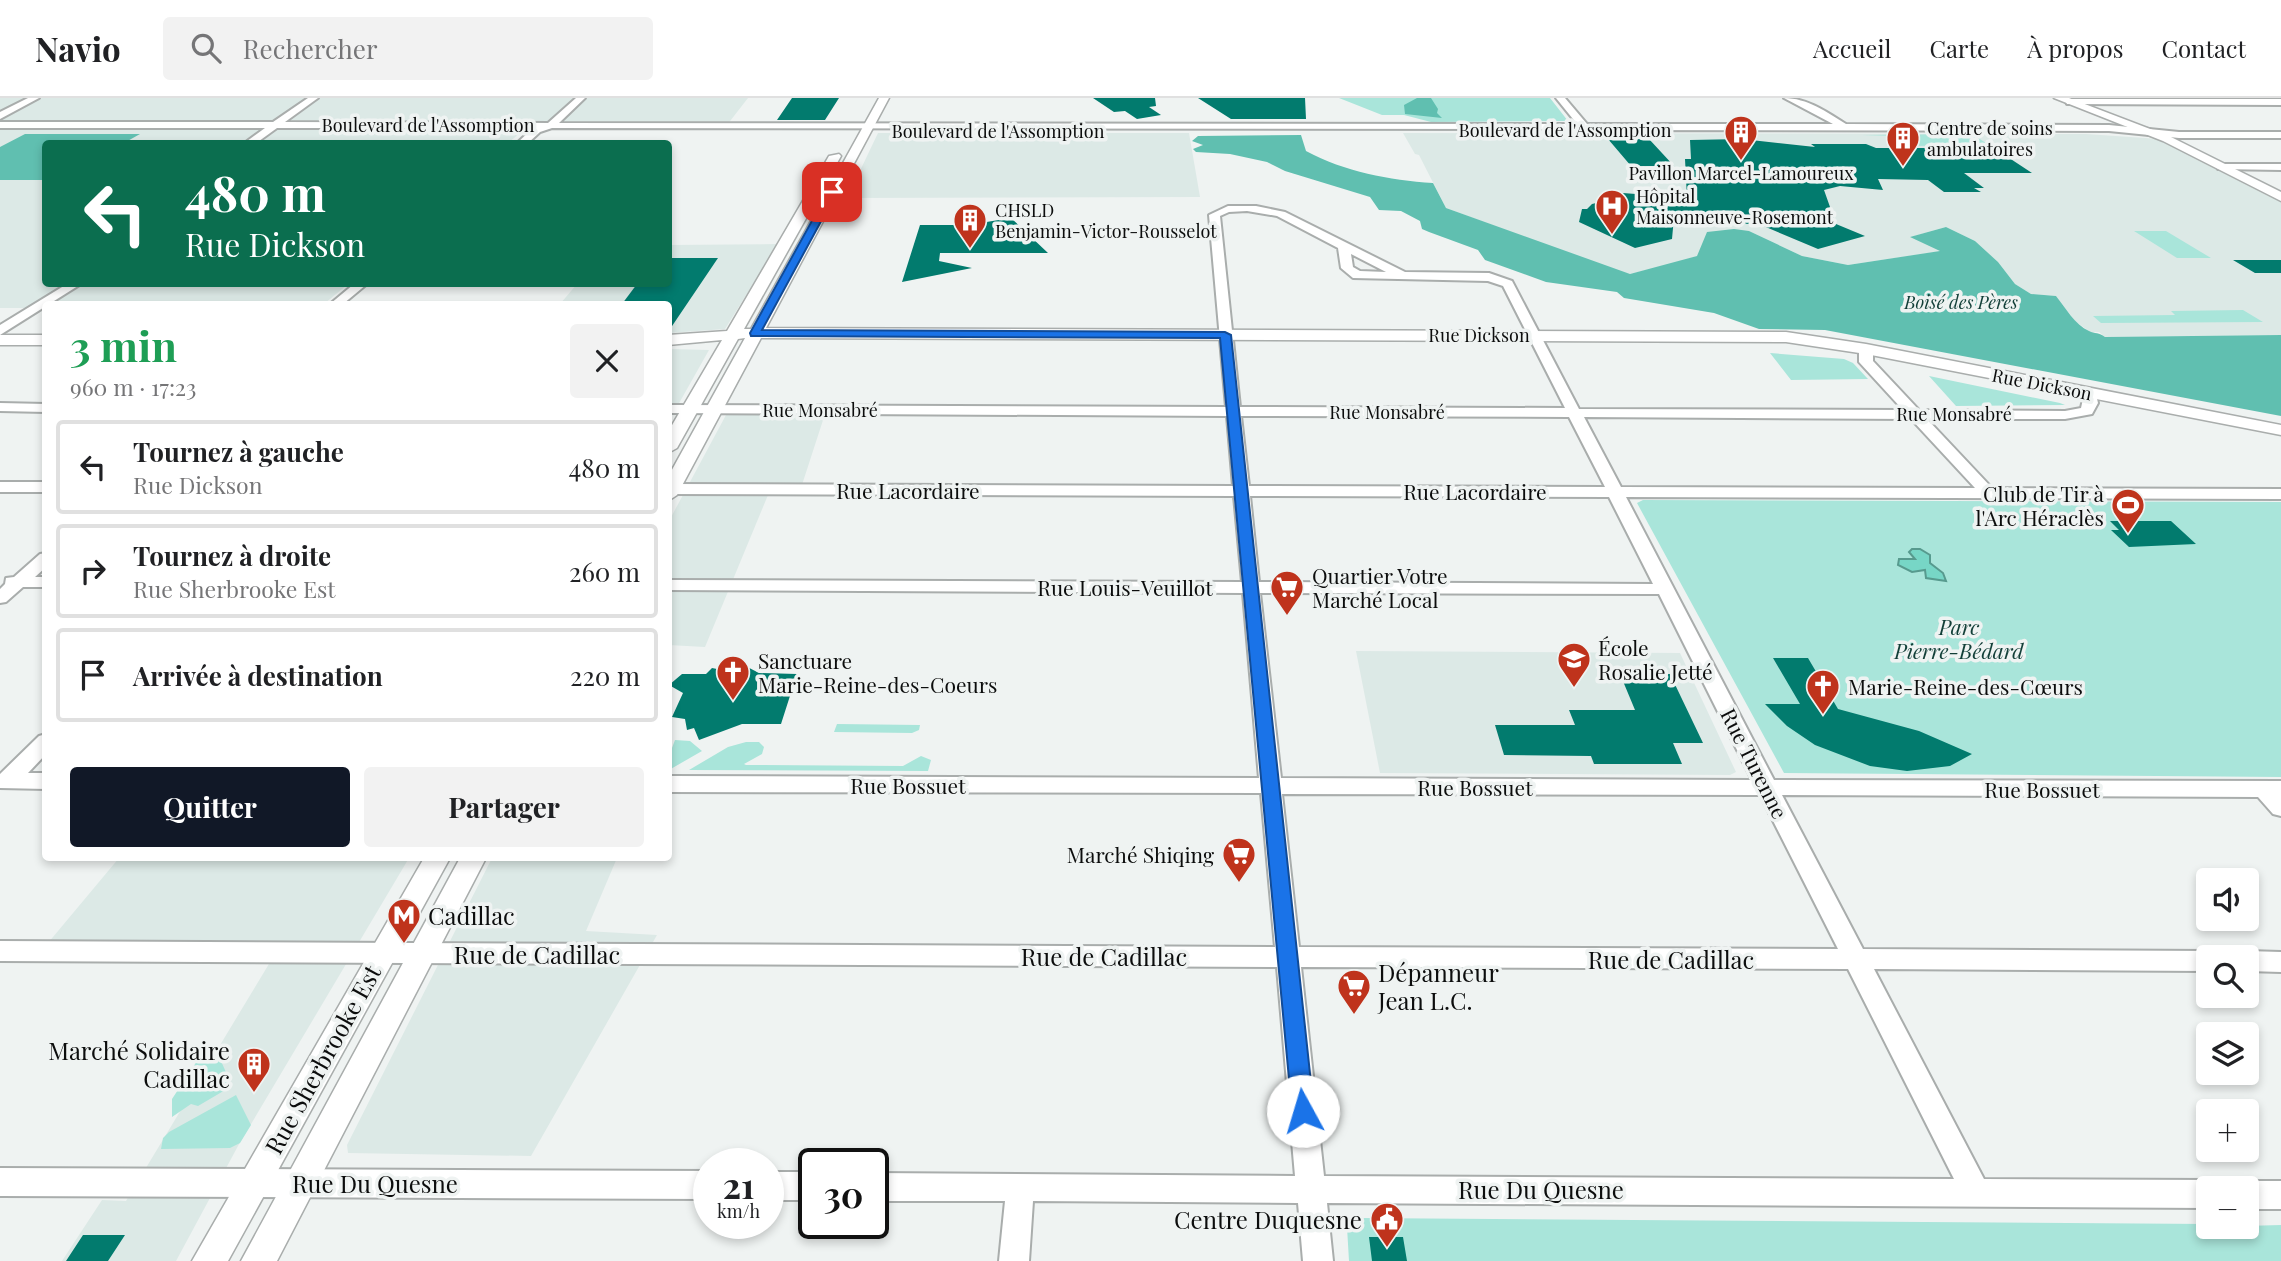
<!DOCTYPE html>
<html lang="fr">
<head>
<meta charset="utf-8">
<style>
  body { margin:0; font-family:"Playfair Display",serif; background:#f2f2f2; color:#202124; height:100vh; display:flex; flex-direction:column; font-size:26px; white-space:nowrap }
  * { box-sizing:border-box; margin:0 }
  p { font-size:23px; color:#757577 }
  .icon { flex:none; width:38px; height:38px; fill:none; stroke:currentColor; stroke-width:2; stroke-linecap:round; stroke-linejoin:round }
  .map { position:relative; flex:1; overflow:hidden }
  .panel { position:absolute; left:42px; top:203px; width:630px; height:560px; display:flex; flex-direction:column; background:#fff; border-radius:7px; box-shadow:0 4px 10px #0003 }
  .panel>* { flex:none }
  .guide { position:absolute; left:42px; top:42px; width:630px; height:147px; border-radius:7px; box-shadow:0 4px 10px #0003; background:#0b6e4f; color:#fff; overflow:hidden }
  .fabs { position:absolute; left:2196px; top:770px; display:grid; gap:14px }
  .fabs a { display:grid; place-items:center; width:63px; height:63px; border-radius:7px; background:#fff; box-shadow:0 4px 10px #0003; font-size:35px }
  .speed { position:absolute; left:693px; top:1050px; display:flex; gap:14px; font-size:35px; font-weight:700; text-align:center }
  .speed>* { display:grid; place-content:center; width:91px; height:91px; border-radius:50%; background:#fff; box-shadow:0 4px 10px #0003; line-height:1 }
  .speed small { font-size:18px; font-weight:400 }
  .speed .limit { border:4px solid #111; border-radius:10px; background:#fff; color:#111 }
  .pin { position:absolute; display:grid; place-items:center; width:60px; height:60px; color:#fff; margin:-30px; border-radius:14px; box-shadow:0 4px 10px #0006 }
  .me { position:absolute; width:77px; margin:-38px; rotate:354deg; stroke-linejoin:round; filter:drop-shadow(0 0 5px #0008) }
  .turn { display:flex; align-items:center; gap:24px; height:147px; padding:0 28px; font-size:32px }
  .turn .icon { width:91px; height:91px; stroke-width:2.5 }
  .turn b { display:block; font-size:49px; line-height:60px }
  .round { display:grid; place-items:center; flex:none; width:74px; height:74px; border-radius:7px; background:#f2f2f2 }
  .summary { display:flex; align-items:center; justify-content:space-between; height:119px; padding:0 28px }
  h1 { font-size:42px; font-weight:700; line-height:52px; color:#1e9e55 }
  .action { display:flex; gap:14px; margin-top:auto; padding:14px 28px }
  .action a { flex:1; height:80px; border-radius:7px; background:#111827; color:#fff; font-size:28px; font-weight:700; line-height:80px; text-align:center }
  .action a+a { background:#f2f2f2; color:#202124 }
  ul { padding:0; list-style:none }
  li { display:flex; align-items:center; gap:21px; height:94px; margin:0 14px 10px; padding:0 14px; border:4px solid #e0e0e0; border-radius:7px }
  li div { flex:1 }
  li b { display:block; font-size:26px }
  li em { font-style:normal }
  header { display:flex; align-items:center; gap:42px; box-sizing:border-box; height:98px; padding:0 35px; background:#fff; border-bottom:2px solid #e0e0e0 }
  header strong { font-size:33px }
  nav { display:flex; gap:38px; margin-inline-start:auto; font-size:24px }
  .search { width:490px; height:63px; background:#f2f2f2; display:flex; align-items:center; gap:18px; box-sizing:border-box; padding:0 24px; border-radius:7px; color:#757577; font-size:26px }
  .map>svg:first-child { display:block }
</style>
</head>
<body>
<header>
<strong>Navio</strong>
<div class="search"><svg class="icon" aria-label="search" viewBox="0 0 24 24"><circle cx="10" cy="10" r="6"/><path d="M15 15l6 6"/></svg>Rechercher</div>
<nav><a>Accueil</a><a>Carte</a><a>À propos</a><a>Contact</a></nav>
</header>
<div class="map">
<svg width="2281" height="1163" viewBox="0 0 2281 1163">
  <rect width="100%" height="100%" fill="#eff3f2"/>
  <path fill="#dce9e6" d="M0 0H748L727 27 532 25 508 45 46 46V186H348L324 206H46L45 210H0Z
    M878 35H1189L1200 99 847 100Z
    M1403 35 2086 36 2160 41 2281 103V237L2105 239 2099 234H2090L2075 223 2056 198 2031 196 2015 186 1998 164 1975 143 1946 129 1911 139 1942 153 1848 167 1802 158 1749 133 1701 154 1697 158 1675 165 1630 176 1617 173 1446 110 1419 57 1415 56Z
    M778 146 725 231 669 235 668 206H560L577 186H668L669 147Z
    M669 251 709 252 669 323Z
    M825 316 799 396 768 397 705 549 669 547V423L726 317Z
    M1356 553 1680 555 1736 674 1730 677 1380 675Z
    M119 760H409L238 1048 176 1163H62L102 1102 126 1103 281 846 48 845Z
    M492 760H617L586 833 657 837 531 1058 348 1055 347 1047Z"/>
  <path fill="#a9e5da" d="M1339 0H1550L1568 23 1431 24 1404 17H1382Z
    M1972 36 1989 47 1911 48 1917 46V44L1898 38 1862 37Z
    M2134 133H2166L2211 160H2177Z
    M2243 212 2263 224 2101 225 2093 218 2175 217 2171 213Z
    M1770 255 1844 261 1853 265 1868 281 1791 282Z
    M1929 278 2060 305 2065 307 1956 308Z
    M1643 402 2281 404V679L1784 675 1637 405Z
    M837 626 920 627 919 632 912 635 834 634Z
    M675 642 690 643 702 653 669 672V658Z
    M746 644H759L764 649 762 656 744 666 746 667 903 668 921 658 931 662 928 673 689 672 728 649Z
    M197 963H221L232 988 198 1008 191 1006 172 1019V1001Z
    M236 997 251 1027 240 1045 230 1050 161 1051 163 1040 169 1034Z
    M1361 1120 2208 1126V1129L2281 1127V1163H1349L1347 1129 1352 1122Z"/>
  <path fill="#60bfb0" d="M1417 0H1431L1438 11 1437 15 1442 20 1405 16 1404 7Z
    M25 36H140L124 45 46 46 45 82H0V49Z
    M1301 37 1306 53C1345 74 1389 82 1433 85L1446 110 1630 176 1697 158 1707 134 1734 131 1749 133 1802 158 1848 167 1940 153 1910 139 1946 129 1975 143 1998 164 2015 186 2031 196 2056 198C2065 209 2075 227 2089 233 2095 236 2099 234 2105 239L2281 237V318L1825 232 1759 231 1714 215 1624 200 1617 194 1546 184 1485 162 1478 152 1429 134 1422 131 1420 123 1401 113 1379 112 1370 99 1285 73 1267 64 1230 56 1196 54 1193 51 1203 47 1192 43 1198 38Z"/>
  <path fill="#77d6c6" stroke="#579a8e" stroke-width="2" d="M1912 451H1920L1930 457V465L1943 475 1946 483 1926 480 1925 472 1912 474 1898 467 1899 461H1915L1909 454Z"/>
  <path fill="#027b6e" d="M792 0H839L825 22H777Z
    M1093 0H1155L1156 8 1149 9 1161 17 1137 21 1125 13 1114 14Z
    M1198 0H1305L1306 21H1231Z
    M1608 41H1649L1674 68H1631Z
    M1742 41 1815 49 1811 46H1866L1876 50H1994L2032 75H1964L1984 90H1974L1981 94H1944L1928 82 1878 81 1883 92 1840 88 1824 92 1836 126 1865 138 1818 151 1754 124 1747 126 1732 119 1712 118 1713 123 1674 119 1672 141 1635 150 1579 124 1582 111H1587L1592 106 1609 102 1610 94 1687 100 1685 61H1691L1690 42Z
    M1011 120 1048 155H940L939 163 972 170 902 184 920 127H968Z
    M668 160H718L668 234V206H622L637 186H668Z
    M2233 162H2281V175H2255Z
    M2110 423H2171L2196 446 2129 449 2111 432H2119Z
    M1773 560H1808L1838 611 1919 633 1972 656 1950 668 1907 673 1870 668 1815 647 1787 628 1765 606H1800Z
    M732 561 759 575 797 576 781 626H742L699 642 694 630 687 632 685 621 672 619 683 595 669 587 682 576H706L712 570 717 571Z
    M1620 576H1670L1703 645H1673L1682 666H1594L1591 658 1504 657 1495 627H1575L1569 612H1635Z
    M83 1137H125L108 1163H66Z
    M1369 1139H1403L1407 1163H1372Z"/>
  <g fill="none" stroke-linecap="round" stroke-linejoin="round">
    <defs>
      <path id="minor" d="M28 0H39L0 21V14Z
        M308 0H318L285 24 548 25 576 0H585L559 25 1577 26 1556 0H1565L1587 26H1833L1784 0C1807 0 1827 14 1846 26L2109 27 2179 34H2281V40H2179L2109 33 1591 32 1587 35 1582 31 552 30 540 34 527 46H516L533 30H277L255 46H243L265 30H0V24H273Z
        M2070 1H2281V7L2067 6 2066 4Z
        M2222 66H2281V72L2218 71 2217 69Z
        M1228 108H1256L1285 114 1405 174 1489 175 1512 183 1579 311 1903 312 1859 264V251L1866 247 1873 251V263L1919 312 2065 313 2081 310 2085 292H2095L2098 305 2092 316 2065 321H1927L1992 390 2281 391V401L1626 399 1774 682 2281 683V718L2273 716 2258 699 1782 697 1863 851 2208 853 2217 856 2218 859H2208V873L1874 871 1984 1081 2208 1082 2218 1086 2220 1090H2208V1110L1327 1105 1333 1163H1303L1298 1105 1033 1103 1029 1163H999L1005 1103H873V1075L1295 1078 1277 869 0 863V843L1275 849 1261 695 668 694V678L1259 680 1243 495 668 492V482L1242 484 1234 398 668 396V386L1233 388 1227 318 668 315V307L1226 309 1209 117ZM1247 113 1277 118 1338 150 1341 170 1353 180 1488 183 1503 188 1565 310 1240 309 1220 118 1229 114ZM1351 156 1386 174 1360 173 1353 169ZM1241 318 1569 319 1605 389 1249 388ZM1584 319 1911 321 1975 390 1621 389ZM1250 398 1609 399 1653 486 1259 484ZM1260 495 1659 496 1752 682 1281 680ZM1282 696 1760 697 1838 851 1299 849ZM1301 869 1848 871 1954 1081 1324 1078Z
        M67 186H81L0 237V227Z
        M354 186H367L343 206H330Z
        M0 305 46 306V314L0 313Z
        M0 384H46V394H0Z
        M46 455V469L35 479H46V489H23L6 504 0 505V491L5 486 6 480 14 479 40 456Z
        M46 636V656L28 675H46V691L0 690V676L39 638Z
        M2247 853 2281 854V874L2247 873V859H2237Z
        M0 1070 709 1073V1101L0 1098Z
        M768 1074H814V1102H768Z
        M2247 1083H2281V1111H2247V1090H2236Z"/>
      <path id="major" d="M879 0H889L766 230 1786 234 1866 246 2281 327V337L1866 256 1786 244 761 240 677 397 668 403V379L745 240 738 241 677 350 668 355V334L722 242 668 247V237L727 233 829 58 839 56 841 58 744 231H751Z
        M2054 0H2069L2171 39 2281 94V103L2163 43Z
        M0 237H46V247H0Z
        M424 760H450L228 1163H192Z
        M460 760H486L277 1163H241Z"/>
    </defs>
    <use href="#minor" stroke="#a9adac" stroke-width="4"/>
    <use href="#major" stroke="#a9adac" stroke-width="3"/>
    <use href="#minor" fill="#fff" fill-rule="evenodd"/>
    <use href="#major" fill="#fff" fill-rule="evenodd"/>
  </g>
  <path fill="#1a73e8" stroke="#114b97" stroke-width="2" d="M829 92 837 94 762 232 1225 234 1231 237 1314 1013 1311 1020 1303 1023 1295 1020 1292 1013 1220 240 751 238 750 235Z"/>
  <defs>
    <symbol id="building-pin" viewBox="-11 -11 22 30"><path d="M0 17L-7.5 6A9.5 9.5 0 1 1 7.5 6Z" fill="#bf331c" stroke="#eff3f2"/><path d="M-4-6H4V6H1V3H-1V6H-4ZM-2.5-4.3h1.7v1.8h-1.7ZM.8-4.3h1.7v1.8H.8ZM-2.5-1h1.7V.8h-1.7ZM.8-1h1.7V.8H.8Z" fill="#fff"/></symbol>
    <symbol id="hospital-pin" viewBox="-11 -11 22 30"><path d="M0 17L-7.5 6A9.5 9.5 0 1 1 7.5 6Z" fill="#bf331c" stroke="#eff3f2"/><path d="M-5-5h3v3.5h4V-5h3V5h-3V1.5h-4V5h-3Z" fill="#fff"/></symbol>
    <symbol id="stadium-pin" viewBox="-11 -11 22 30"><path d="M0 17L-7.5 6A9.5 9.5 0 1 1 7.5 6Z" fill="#bf331c" stroke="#eff3f2"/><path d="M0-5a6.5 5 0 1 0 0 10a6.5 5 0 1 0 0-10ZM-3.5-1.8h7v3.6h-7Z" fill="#fff"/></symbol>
    <symbol id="supermarket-pin" viewBox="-11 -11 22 30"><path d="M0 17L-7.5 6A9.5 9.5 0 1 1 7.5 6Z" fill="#bf331c" stroke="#eff3f2"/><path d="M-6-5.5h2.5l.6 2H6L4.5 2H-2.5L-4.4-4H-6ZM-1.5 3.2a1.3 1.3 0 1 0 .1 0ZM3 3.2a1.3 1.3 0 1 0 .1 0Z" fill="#fff"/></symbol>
    <symbol id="school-pin" viewBox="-11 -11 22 30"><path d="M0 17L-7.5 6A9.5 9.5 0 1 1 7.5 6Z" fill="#bf331c" stroke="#eff3f2"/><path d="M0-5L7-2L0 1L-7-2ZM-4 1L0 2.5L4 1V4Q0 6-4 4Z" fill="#fff"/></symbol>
    <symbol id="church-pin" viewBox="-11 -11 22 30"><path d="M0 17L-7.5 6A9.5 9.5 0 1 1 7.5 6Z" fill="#bf331c" stroke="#eff3f2"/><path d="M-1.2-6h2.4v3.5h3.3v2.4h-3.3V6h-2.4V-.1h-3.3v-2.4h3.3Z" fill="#fff"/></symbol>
    <symbol id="metro-pin" viewBox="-11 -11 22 30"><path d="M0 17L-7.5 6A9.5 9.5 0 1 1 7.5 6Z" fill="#bf331c" stroke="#eff3f2"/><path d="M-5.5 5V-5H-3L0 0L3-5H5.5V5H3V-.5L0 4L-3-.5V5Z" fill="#fff"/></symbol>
    <symbol id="civic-pin" viewBox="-11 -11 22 30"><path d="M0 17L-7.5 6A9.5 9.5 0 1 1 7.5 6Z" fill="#bf331c" stroke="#eff3f2"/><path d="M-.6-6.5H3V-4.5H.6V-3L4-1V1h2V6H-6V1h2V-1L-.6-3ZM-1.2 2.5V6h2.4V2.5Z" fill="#fff"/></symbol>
  </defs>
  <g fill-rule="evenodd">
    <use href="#building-pin" x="1722" y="15" width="38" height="52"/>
    <use href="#building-pin" x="1884" y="21" width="38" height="52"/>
    <use href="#hospital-pin" x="1593" y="89" width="38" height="52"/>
    <use href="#building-pin" x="951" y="103" width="38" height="52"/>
    <use href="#stadium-pin" x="2109" y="388" width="38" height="52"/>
    <use href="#supermarket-pin" x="1268" y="470" width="38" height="52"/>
    <use href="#school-pin" x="1555" y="542" width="38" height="52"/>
    <use href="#church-pin" x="714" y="555" width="38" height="52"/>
    <use href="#church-pin" x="1804" y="569" width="38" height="52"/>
    <use href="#supermarket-pin" x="1220" y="737" width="38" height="52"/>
    <use href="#metro-pin" x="385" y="798" width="38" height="52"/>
    <use href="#supermarket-pin" x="1335" y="869" width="38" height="52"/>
    <use href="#building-pin" x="235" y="947" width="38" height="52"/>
    <use href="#civic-pin" x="1368" y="1102" width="38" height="52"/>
  </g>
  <g text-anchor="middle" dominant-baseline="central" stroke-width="7" stroke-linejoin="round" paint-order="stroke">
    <g font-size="18" fill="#0c0d0d" stroke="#eff3f2">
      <text x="428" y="27">Boulevard de l'Assomption</text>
      <text x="1565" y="32">Boulevard de l'Assomption</text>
      <text x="998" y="33">Boulevard de l'Assomption</text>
      <text x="1479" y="237">Rue Dickson</text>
      <text transform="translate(2042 286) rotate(11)">Rue Dickson</text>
      <text x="820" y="312">Rue Monsabré</text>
      <text x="1387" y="314">Rue Monsabré</text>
      <text x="1954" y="316">Rue Monsabré</text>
    </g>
    <g font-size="18" fill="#0c0d0d" stroke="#eff3f2" text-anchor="start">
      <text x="1927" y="30">Centre de soins<tspan x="1927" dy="21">ambulatoires</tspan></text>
      <text x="1741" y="75" text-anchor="middle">Pavillon Marcel-Lamoureux</text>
      <text x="1636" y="98">Hôpital<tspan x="1636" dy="21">Maisonneuve-Rosemont</tspan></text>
      <text x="995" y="112">CHSLD<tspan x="995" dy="21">Benjamin-Victor-Rousselot</tspan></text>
    </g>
    <g font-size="18" font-style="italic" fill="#123f38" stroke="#eff3f2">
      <text x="1961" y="204">Boisé des Pères</text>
    </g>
    <g font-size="21" fill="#0c0d0d" stroke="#eff3f2">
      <text x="908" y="392">Rue Lacordaire</text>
      <text x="1475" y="393">Rue Lacordaire</text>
      <text x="1125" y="489">Rue Louis-Veuillot</text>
      <text transform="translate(1755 665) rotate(63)">Rue Turenne</text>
      <text x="908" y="687">Rue Bossuet</text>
      <text x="1475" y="689">Rue Bossuet</text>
      <text x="2042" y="691">Rue Bossuet</text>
    </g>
    <g font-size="21" fill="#0c0d0d" stroke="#eff3f2" text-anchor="start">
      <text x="2104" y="395" text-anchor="end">Club de Tir à<tspan x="2104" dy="24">l'Arc Héraclès</tspan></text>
      <text x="1312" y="477">Quartier Votre<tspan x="1312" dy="24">Marché Local</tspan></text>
      <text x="1598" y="549">École<tspan x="1598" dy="24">Rosalie Jetté</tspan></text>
      <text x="758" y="562">Sanctuare<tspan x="758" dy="24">Marie-Reine-des-Coeurs</tspan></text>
      <text x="1848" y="588">Marie-Reine-des-Cœurs</text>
      <text x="1214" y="756" text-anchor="end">Marché Shiqing</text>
    </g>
    <g font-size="21" font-style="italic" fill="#123f38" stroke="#eff3f2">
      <text x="1959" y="528">Parc<tspan x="1959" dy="24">Pierre-Bédard</tspan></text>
    </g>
    <g font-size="24" fill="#0c0d0d" stroke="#eff3f2" text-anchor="start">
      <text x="428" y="817">Cadillac</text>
      <text x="1378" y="874">Dépanneur<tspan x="1378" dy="28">Jean L.C.</tspan></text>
      <text x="230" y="952" text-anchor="end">Marché Solidaire<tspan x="230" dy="28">Cadillac</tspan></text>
      <text x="1362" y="1121" text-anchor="end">Centre Duquesne</text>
    </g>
    <g font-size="24" fill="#0c0d0d" stroke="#eff3f2">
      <text x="537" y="856">Rue de Cadillac</text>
      <text x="1104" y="858">Rue de Cadillac</text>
      <text x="1671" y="861">Rue de Cadillac</text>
      <text transform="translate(322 961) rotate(-61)">Rue Sherbrooke Est</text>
      <text x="375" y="1085">Rue Du Quesne</text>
      <text x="1541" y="1091">Rue Du Quesne</text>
    </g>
  </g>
</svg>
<div class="fabs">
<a><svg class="icon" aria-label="sound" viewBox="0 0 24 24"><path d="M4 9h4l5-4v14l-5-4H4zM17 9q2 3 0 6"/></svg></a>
<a><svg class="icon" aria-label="search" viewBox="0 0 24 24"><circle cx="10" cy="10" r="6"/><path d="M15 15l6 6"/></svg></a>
<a><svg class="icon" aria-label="layers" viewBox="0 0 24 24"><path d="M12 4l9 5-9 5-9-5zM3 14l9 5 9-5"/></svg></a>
<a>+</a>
<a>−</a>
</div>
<div class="speed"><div>21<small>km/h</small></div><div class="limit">30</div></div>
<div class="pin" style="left:832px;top:94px;background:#d93025"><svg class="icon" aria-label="arrive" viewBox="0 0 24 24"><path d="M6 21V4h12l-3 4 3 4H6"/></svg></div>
<svg class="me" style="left:1303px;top:1013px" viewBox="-20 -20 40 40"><circle r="19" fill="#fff"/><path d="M0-13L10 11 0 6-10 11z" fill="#1a73e8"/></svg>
<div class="guide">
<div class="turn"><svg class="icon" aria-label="left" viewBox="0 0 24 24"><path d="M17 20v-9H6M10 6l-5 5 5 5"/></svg><div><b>480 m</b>Rue Dickson</div></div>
</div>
<section class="panel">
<div class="summary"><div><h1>3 min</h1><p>960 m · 17:23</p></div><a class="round"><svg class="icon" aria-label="close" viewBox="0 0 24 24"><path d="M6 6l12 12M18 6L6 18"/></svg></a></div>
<ul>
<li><svg class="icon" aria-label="left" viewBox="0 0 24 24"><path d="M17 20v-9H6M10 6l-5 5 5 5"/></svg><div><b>Tournez à gauche</b><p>Rue Dickson</p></div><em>480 m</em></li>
<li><svg class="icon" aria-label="right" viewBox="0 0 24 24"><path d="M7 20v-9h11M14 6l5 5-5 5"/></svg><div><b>Tournez à droite</b><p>Rue Sherbrooke Est</p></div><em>260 m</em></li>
<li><svg class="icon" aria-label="arrive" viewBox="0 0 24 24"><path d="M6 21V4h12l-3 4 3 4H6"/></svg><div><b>Arrivée à destination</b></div><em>220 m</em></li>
</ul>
<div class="action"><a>Quitter</a><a>Partager</a></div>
</section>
</div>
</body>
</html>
